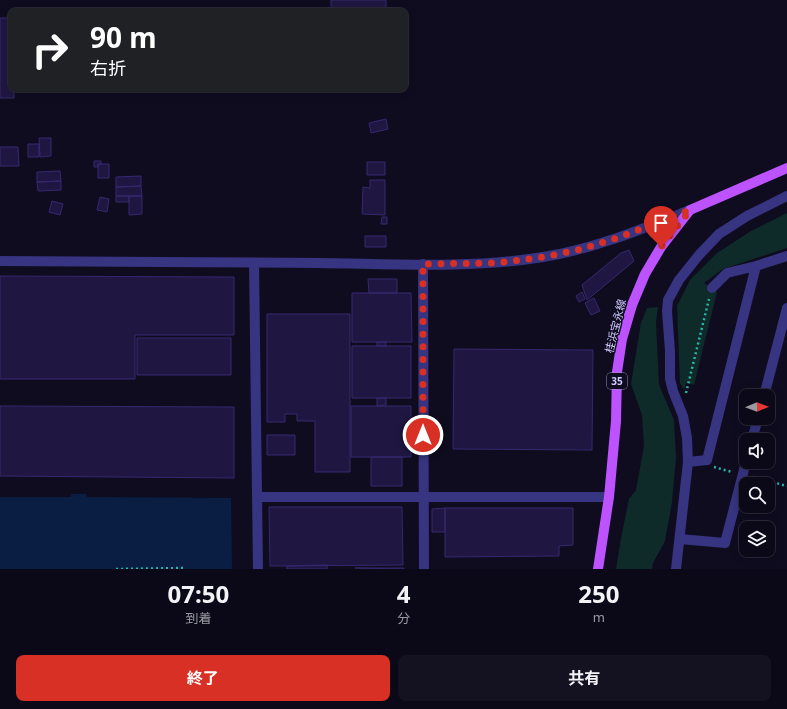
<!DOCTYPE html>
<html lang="ja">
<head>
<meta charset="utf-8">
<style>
  body { margin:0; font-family:"Noto Sans","Noto Sans JP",sans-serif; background:#141221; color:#f1f3f6; height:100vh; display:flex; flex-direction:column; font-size:15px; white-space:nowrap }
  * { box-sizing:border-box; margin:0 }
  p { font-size:13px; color:#9a9aa2 }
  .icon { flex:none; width:22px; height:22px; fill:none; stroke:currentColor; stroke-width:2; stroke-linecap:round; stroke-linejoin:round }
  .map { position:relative; height:569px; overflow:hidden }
  .drawer { display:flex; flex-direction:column; background:#0b0918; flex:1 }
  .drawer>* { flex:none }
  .hud { position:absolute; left:8px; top:8px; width:400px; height:84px; border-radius:8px; box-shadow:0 2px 10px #0003,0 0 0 1px #2b2a37; background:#202124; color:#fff; overflow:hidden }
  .needle { width:26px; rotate:89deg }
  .controls { position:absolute; left:739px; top:389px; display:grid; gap:8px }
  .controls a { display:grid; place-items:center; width:36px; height:36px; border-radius:8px; background:#0b0918; box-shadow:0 2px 10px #0003,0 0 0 1px #2b2a37; font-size:20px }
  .pin { position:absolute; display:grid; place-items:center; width:34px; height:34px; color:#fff; margin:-41px -17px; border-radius:50% 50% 50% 0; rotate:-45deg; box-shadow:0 0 4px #0007 }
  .pin .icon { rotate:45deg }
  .me { position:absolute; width:44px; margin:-22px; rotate:0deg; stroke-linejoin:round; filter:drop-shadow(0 0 3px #0008) }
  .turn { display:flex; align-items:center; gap:14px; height:84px; padding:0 16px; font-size:18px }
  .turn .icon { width:52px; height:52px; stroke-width:2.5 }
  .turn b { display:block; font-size:28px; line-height:34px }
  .eta { display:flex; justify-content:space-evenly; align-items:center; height:68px; text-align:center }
  .eta b { font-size:24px; font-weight:700; line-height:28px }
  .cta { display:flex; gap:8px; margin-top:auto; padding:8px 16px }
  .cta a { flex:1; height:46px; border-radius:8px; background:#d93025; color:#fff; font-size:16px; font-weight:700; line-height:46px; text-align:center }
  .cta a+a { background:#141221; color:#f1f3f6 }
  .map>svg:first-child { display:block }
</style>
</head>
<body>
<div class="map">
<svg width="787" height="569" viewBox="0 0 787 569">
  <rect width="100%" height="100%" fill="#0f0c20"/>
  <path fill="#0e2a29" d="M787 213V248L723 269 704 283 717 292 694 385 686 383 684 390 680 383 677 306 690 280 717 253 751 231Z
    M658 307 656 322 659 385 674 420 676 458 672 502 665 541 653 563 652 569H616L621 538 629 499 636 490 644 446 642 415 631 384 641 323 647 308Z"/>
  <path fill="#091e42" d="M71 494H86L87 497 231 498 232 569H0V497H71Z"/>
  <path fill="#1f1742" stroke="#36286f" d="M331 0H386V11H331Z
    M0 18H11V89H14V98H0Z
    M386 119 388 129 371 133 369 123Z
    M39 138H51V156L40 157Z
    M28 144H39V157H28Z
    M0 147H18L19 166H0Z
    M94 161H101V164H98V167H94Z
    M367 162H385V175H367Z
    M98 164H109V178H98Z
    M60 171 61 181 37 182V172Z
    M141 176V186L116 187V177Z
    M370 180H385V215L362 214 363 187 370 188Z
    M61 181V190L38 191 37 182Z
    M141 186 142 196H116V187Z
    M116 196H129V202H116Z
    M129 196H142V214L129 215Z
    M100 197 109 199 107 212 97 210Z
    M52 201 63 204 60 215 49 212Z
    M382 217H387V224H381Z
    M365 236H386V247H365Z
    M629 250 634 261 587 300 582 285 621 253Z
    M0 276 234 277V335H135V379H0Z
    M368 279H397V293H369Z
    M582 292 585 299 579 302 576 296Z
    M352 293H411L412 342H352Z
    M594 298 600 311 591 315 585 303Z
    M267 314H350V472H315V421H297V414H285V422H267Z
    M137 338H231V375H137Z
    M377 342H386V346H377Z
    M352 346H411V398H352Z
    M454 349 593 350 592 450 453 449Z
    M377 398H386V405L377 406Z
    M0 406 234 407V478L0 476Z
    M351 406H411V457H351Z
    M267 435H295V455H267Z
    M371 457H402V486H371Z
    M269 507H402L403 565 270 566Z
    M445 508H573V545L559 546V556L445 557Z
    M445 508V532H432V509Z
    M327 565V569H287V566Z
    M355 568H404V569Z"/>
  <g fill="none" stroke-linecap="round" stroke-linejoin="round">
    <path stroke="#28b6ac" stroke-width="2.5" stroke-dasharray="2 3" stroke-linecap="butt" d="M686 393 709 299
      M714 467 732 472
      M753 477 787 486
      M116 569 183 568V569"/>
    <path stroke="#373481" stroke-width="10" d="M254 263 258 569
      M423 264 424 569
      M712 288 727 273 756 266 787 256
      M764 396 787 308
      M752 440 758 418
      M688 462 707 460 756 266
      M257 497H609
      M680 539 725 543 746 462
      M676 569 688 462 687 438 683 416 673 391 670 379V351L667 311 668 300 679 280 699 255 719 234 747 216 787 196"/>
    <path stroke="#373481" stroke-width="10" d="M0 261C106 262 213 262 319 263 394 264 470 269 543 257 594 249 642 229 690 210"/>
    <path stroke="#bd52ff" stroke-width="10" d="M598 569 609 497 616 421 617 372 622 339 632 305 645 274 661 247 690 210 787 168"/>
  </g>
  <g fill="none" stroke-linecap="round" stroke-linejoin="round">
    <path stroke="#d93025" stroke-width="7" stroke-dasharray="0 12.6" d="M423 435V264L496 263 544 257 582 249 620 237 690 210 661 247"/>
  </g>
  <g text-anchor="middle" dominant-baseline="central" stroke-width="3" stroke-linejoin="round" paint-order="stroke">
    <rect fill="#0f0c20" stroke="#9692bc" stroke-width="1" x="607" y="373" width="20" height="16" rx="3"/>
    <g font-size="10" font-weight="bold" fill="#d0cbff">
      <text x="617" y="381">35</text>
    </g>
    <g font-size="11" fill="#d0cbff" stroke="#0f0c20">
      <text transform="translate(615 326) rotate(-76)">桂浜宝永線</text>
    </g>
  </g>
</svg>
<div class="controls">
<a><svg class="needle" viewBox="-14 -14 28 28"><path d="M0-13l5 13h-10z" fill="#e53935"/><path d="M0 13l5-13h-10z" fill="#9a9aa2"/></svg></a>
<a><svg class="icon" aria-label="sound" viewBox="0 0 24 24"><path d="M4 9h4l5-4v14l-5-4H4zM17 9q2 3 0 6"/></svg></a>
<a><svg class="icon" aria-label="search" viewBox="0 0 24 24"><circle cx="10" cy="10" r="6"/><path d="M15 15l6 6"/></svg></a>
<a><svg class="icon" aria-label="layers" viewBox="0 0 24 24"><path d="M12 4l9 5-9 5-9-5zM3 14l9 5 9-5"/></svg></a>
</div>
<div class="pin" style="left:661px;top:247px;background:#d93025"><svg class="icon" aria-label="arrive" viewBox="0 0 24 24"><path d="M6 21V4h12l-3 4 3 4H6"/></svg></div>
<svg class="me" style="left:423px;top:435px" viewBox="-20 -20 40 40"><circle r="17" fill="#d93025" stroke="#fff" stroke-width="3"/><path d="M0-11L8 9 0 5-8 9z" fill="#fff"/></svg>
<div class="hud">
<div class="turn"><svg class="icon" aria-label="right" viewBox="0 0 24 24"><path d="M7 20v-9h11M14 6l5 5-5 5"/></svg><div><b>90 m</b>右折</div></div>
</div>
</div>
<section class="drawer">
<div class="eta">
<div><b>07:50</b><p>到着</p></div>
<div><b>4</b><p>分</p></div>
<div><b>250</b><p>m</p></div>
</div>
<div class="cta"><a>終了</a><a>共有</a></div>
</section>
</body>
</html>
